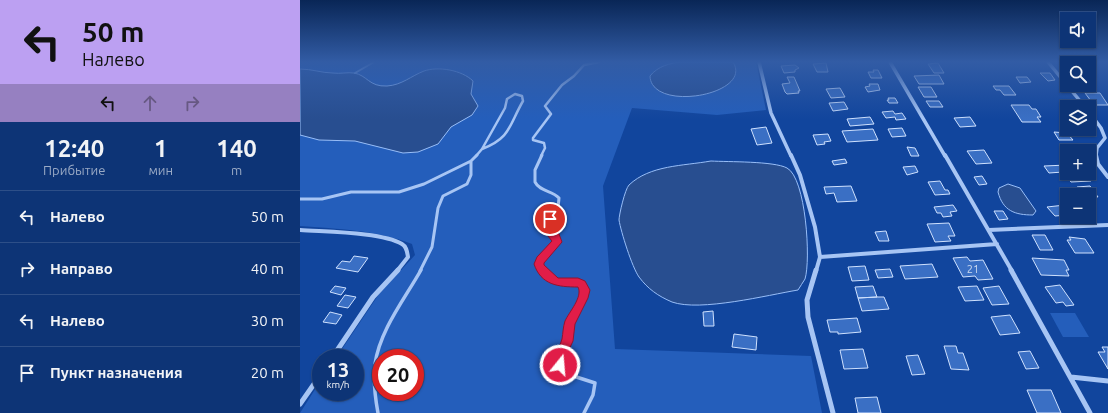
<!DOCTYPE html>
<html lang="ru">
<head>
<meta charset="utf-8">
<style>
  body { margin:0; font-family:Ubuntu,sans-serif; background:#1b3f7e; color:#f1f3f6; height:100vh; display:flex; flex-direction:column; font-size:15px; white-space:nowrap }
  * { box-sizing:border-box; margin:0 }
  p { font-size:13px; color:#9aaac5 }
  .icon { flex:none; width:22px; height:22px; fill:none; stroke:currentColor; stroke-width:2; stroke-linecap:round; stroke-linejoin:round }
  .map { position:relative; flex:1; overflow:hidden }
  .details { display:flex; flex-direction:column; background:#0d3476; width:300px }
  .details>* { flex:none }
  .banner { background:#bca0f2; color:#111; overflow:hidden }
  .controls { position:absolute; left:760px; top:12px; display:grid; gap:8px }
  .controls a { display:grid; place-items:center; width:36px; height:36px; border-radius:0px; background:#0d3476; box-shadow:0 1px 3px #0004,0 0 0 1px #2d4f88; font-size:20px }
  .speed { position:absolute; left:12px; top:349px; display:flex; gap:8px; font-size:20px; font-weight:700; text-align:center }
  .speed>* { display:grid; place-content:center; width:52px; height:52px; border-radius:50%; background:#0d3476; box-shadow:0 1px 3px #0004,0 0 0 1px #2d4f88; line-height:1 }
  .speed small { font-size:10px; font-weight:400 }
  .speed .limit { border:6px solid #d22; background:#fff; color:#111 }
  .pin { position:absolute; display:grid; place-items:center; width:34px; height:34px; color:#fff; margin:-17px; border:2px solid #fff; border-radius:50%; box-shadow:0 1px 4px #0007 }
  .me { position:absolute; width:44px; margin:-22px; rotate:17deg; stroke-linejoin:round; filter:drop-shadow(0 0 3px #0008) }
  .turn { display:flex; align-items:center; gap:14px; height:84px; padding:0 16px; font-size:18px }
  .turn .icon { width:52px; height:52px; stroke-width:2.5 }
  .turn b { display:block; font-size:28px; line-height:34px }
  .lanes { display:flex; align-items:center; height:38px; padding:0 16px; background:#0003; justify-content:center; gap:20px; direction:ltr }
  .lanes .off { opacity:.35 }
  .eta { display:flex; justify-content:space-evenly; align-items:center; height:68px; text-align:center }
  .eta b { font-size:24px; font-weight:600; line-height:28px }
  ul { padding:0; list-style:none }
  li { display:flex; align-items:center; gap:12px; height:52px; padding:0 16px; border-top:1px solid #2d4f88 }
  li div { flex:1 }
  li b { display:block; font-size:15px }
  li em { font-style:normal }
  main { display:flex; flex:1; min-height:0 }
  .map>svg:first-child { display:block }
</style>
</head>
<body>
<main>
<section class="details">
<div class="banner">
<div class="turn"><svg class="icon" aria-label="left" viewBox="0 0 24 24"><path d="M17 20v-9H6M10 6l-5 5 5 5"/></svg><div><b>50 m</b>Налево</div></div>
<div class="lanes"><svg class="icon" aria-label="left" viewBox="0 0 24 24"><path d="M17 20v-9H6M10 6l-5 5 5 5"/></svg><svg class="icon off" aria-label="ahead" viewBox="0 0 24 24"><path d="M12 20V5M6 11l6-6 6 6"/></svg><svg class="icon off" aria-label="right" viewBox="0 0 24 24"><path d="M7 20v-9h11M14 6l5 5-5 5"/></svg></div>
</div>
<div class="eta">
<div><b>12:40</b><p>Прибытие</p></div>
<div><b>1</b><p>мин</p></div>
<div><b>140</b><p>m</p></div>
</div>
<ul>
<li><svg class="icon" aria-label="left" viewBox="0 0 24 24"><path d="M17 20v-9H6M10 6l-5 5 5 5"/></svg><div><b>Налево</b></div><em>50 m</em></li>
<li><svg class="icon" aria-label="right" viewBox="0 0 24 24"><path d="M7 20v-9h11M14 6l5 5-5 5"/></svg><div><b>Направо</b></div><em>40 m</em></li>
<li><svg class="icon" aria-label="left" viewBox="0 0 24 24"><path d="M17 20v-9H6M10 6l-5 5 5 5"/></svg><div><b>Налево</b></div><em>30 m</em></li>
<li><svg class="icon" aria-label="arrive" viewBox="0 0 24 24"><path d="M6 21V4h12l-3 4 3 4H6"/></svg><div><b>Пункт назначения</b></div><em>20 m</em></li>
</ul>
</section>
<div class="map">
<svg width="808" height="413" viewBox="0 0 808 413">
  <rect width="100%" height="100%" fill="#11459d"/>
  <path fill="#245ebb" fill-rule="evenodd" d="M0 62H456L466 110 417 115 332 108 303 186 315 349 511 356 522 413H0L21 380V392H55V358H36L79 294 115 255 112 244C76 230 38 229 0 226ZM81 358H115V392H81Z
    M750 313H775L789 337H763Z"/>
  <path fill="#284e90" stroke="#98bef8" d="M382 62H433C454 95 351 113 350 76 358 66 370 63 382 62Z
    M0 69C12 69 22 73 33 73 40 74 48 72 54 73 67 75 69 87 87 86 102 85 111 76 124 71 138 66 162 70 173 81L171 94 178 106 172 115 151 127 138 144 118 152 103 153 55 141 19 140 0 135Z
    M411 161C428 162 474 161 487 168 506 178 511 260 505 279 503 283 500 286 498 290 468 295 400 312 372 302 358 296 348 289 339 277 332 267 321 232 319 220 319 215 325 189 329 185 350 165 383 166 411 161Z
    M708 184 720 188 736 211 733 215C715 215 703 211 698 192L699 188Z"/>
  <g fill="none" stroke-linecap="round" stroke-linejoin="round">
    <path stroke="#98bef8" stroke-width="2" d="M55 73 74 62"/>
  </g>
  <path fill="#3a6fc4" stroke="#cfe1fe" d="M778 62H791L797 68H789V63Z
    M526 63 528 72H517L513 64Z
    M638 63 644 73H634L628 64Z
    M495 65 499 68 495 70V72L484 73 481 66Z
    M573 70H578L582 78H571L568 72H574Z
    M740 73H750L755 80 748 81Z
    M639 75 644 84H619L614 76Z
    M487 77H494L500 91H498L499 93 487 94 485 92 482 84 490 83Z
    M716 77H727L731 82 720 83Z
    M569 84H578L580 90 568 92 565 87 570 86Z
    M693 86H709L716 95H704L700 90H696Z
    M618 87H631L637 97H624Z
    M540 88 545 97 531 98 526 89Z
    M785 93H800L808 105H794Z
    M588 98H595L598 103H589L587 100H589Z
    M626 101H639L643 107H630Z
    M544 102 548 109 533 111 529 103Z
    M761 103H772L775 107H767L766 111Z
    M711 105H729L732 109H736L741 117H737L741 122H722Z
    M593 111 595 114 602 113 606 119 596 120 595 117 586 118 582 112Z
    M570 117 574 124 550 126 547 119Z
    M670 117 676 126 660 127 654 118Z
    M466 127 472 143 457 145 451 129Z
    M602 128 606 136 592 137 588 129Z
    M573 129 578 140 547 142 542 131Z
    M754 132 767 133 773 140H759Z
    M528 134 531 141 524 142 525 144 517 145 513 135Z
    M607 147 615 148 619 156H611Z
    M684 150 692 163 676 164 667 151Z
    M545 159 547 163 534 165 532 161Z
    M767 165V173H787L792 179H789L791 181 771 182 763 172 749 173 744 166Z
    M615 166 618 172 607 175 603 167Z
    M682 176 687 184 679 185 674 177Z
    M640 181 645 190H648L650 194 635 195 628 182Z
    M551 186 557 201 537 202 534 193 526 194 524 187Z
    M790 186 798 197 784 195 777 187Z
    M653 205 657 211 650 212 652 216 643 217 641 213H637L634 207Z
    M765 205 767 215 755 216 747 207Z
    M694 211H703L708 219 699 220Z
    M649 223 655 236H648L651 241 635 242 627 224Z
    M586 231 589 241H579L575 232Z
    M732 235H745L753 250H740Z
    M769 237 785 239 794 253H775L767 240H771Z
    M54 256 68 258 58 272 36 268 42 261 50 262Z
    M667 257 670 261 683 260 693 279 678 280 675 276 663 277 653 258Z
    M732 258 764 260 769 270H766L769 276 741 275Z
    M632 264 638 277 605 279 600 266Z
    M565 266 569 280 552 281 548 267Z
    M590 269 593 277 578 278 575 270Z
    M760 285 774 305 766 306 763 302 756 303 745 287Z
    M35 286 46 288 41 295 30 292Z
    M573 286 577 297 558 298 555 287Z
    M677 286 684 300 665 301 658 287Z
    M699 286 709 304 692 305 683 288Z
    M45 295 56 297 48 308 37 306Z
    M577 297H584L589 309 562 311 558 298Z
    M413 311 414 326H404L403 312Z
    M30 312 42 315 36 324 23 322Z
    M710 315 720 333 700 335 691 317Z
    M557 318 561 332 538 334V332H530L527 320Z
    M434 334 457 337 456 350 432 347Z
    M644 346H656L658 353H663L669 370 651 369Z
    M802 347H808V369L798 352H805Z
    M563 349 568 368 544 369 540 350Z
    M730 351 739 368 726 369 718 352Z
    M618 355 625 374 612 375 606 356Z
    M727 390H751L761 413H737Z
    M577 397 581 413H558L555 398Z"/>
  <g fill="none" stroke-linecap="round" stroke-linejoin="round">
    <path stroke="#a7c5f4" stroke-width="2.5" d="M215 94 222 96 223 101C209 125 211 138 182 149L205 108 207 99Z
      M176 156 182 149
      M241 156 245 148 244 143 233 140V138L251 114 245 106 262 85 274 76 284 65 299 62"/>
    <path stroke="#a7c5f4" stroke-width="3" d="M242 155 235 170V182C240 192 252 190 259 198L258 208 247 228 257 242 239 264 244 271
      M0 199H22L51 192H99L124 184 171 161
      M120 271 132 247 138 208 143 196 167 184 171 175V161L177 155"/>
    <path stroke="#a7c5f4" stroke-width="3.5" d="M242 270 256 280 281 284 284 290 283 298 270 323 260 365 267 374 295 383 293 395 284 413
      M78 413C75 397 73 381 75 364 80 330 104 300 121 270"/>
    <path stroke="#a7c5f4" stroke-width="3.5" d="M459 62 471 113 491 156
      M590 62 645 156
      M748 62 785 107
      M789 112 801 128 805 138 797 148 796 156"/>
    <path stroke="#a7c5f4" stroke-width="4" d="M491 155 500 175 515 227 520 257 516 271
      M645 155 712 271
      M796 155 798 164 808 177
      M0 230C25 232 82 232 102 244 107 247 107 252 108 257L97 271
      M689 230 808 225
      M520 257 697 244"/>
    <path stroke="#a7c5f4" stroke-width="5" d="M516 270 507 300 508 317 533 413
      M711 270 790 413
      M32 358 73 297 98 270
      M771 377 808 381
      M0 404 21 374"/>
  </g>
  <linearGradient id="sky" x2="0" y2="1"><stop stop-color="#092656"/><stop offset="0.52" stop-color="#325ca5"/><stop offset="1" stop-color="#325ca5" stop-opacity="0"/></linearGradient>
  <rect width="808" height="119" fill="url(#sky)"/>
  <path fill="#e11d48" stroke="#92132f" d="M250 216 255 219 253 229 259 234 262 242 244 263V265L258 278H278L285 281 290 290 288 298 275 324 273 341 267 354 264 369 260 371 256 369C251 358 259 350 262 339 263 333 263 327 265 321 269 312 283 297 278 287 258 287 241 285 234 264L237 257 252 241 243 230 246 219Z"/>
  <g text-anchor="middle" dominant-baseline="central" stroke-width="3" stroke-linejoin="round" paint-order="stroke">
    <g font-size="11" fill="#cedbf0">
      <text x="673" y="269">21</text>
    </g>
  </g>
</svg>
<div class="controls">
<a><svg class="icon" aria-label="sound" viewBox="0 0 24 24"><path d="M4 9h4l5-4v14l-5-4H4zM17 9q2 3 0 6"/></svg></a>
<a><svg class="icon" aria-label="search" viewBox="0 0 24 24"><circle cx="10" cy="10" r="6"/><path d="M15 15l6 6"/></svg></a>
<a><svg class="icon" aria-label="layers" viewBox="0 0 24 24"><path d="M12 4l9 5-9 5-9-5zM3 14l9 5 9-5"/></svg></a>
<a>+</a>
<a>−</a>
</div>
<div class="speed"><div>13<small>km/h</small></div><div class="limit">20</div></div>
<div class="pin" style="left:250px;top:219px;background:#d93025"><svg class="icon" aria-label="arrive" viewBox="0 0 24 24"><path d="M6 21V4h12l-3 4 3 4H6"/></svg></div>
<svg class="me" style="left:260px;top:365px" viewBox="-20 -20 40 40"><circle r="17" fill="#e11d48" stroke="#fff" stroke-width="3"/><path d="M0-11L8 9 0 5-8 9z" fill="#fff"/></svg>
</div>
</main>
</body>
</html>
